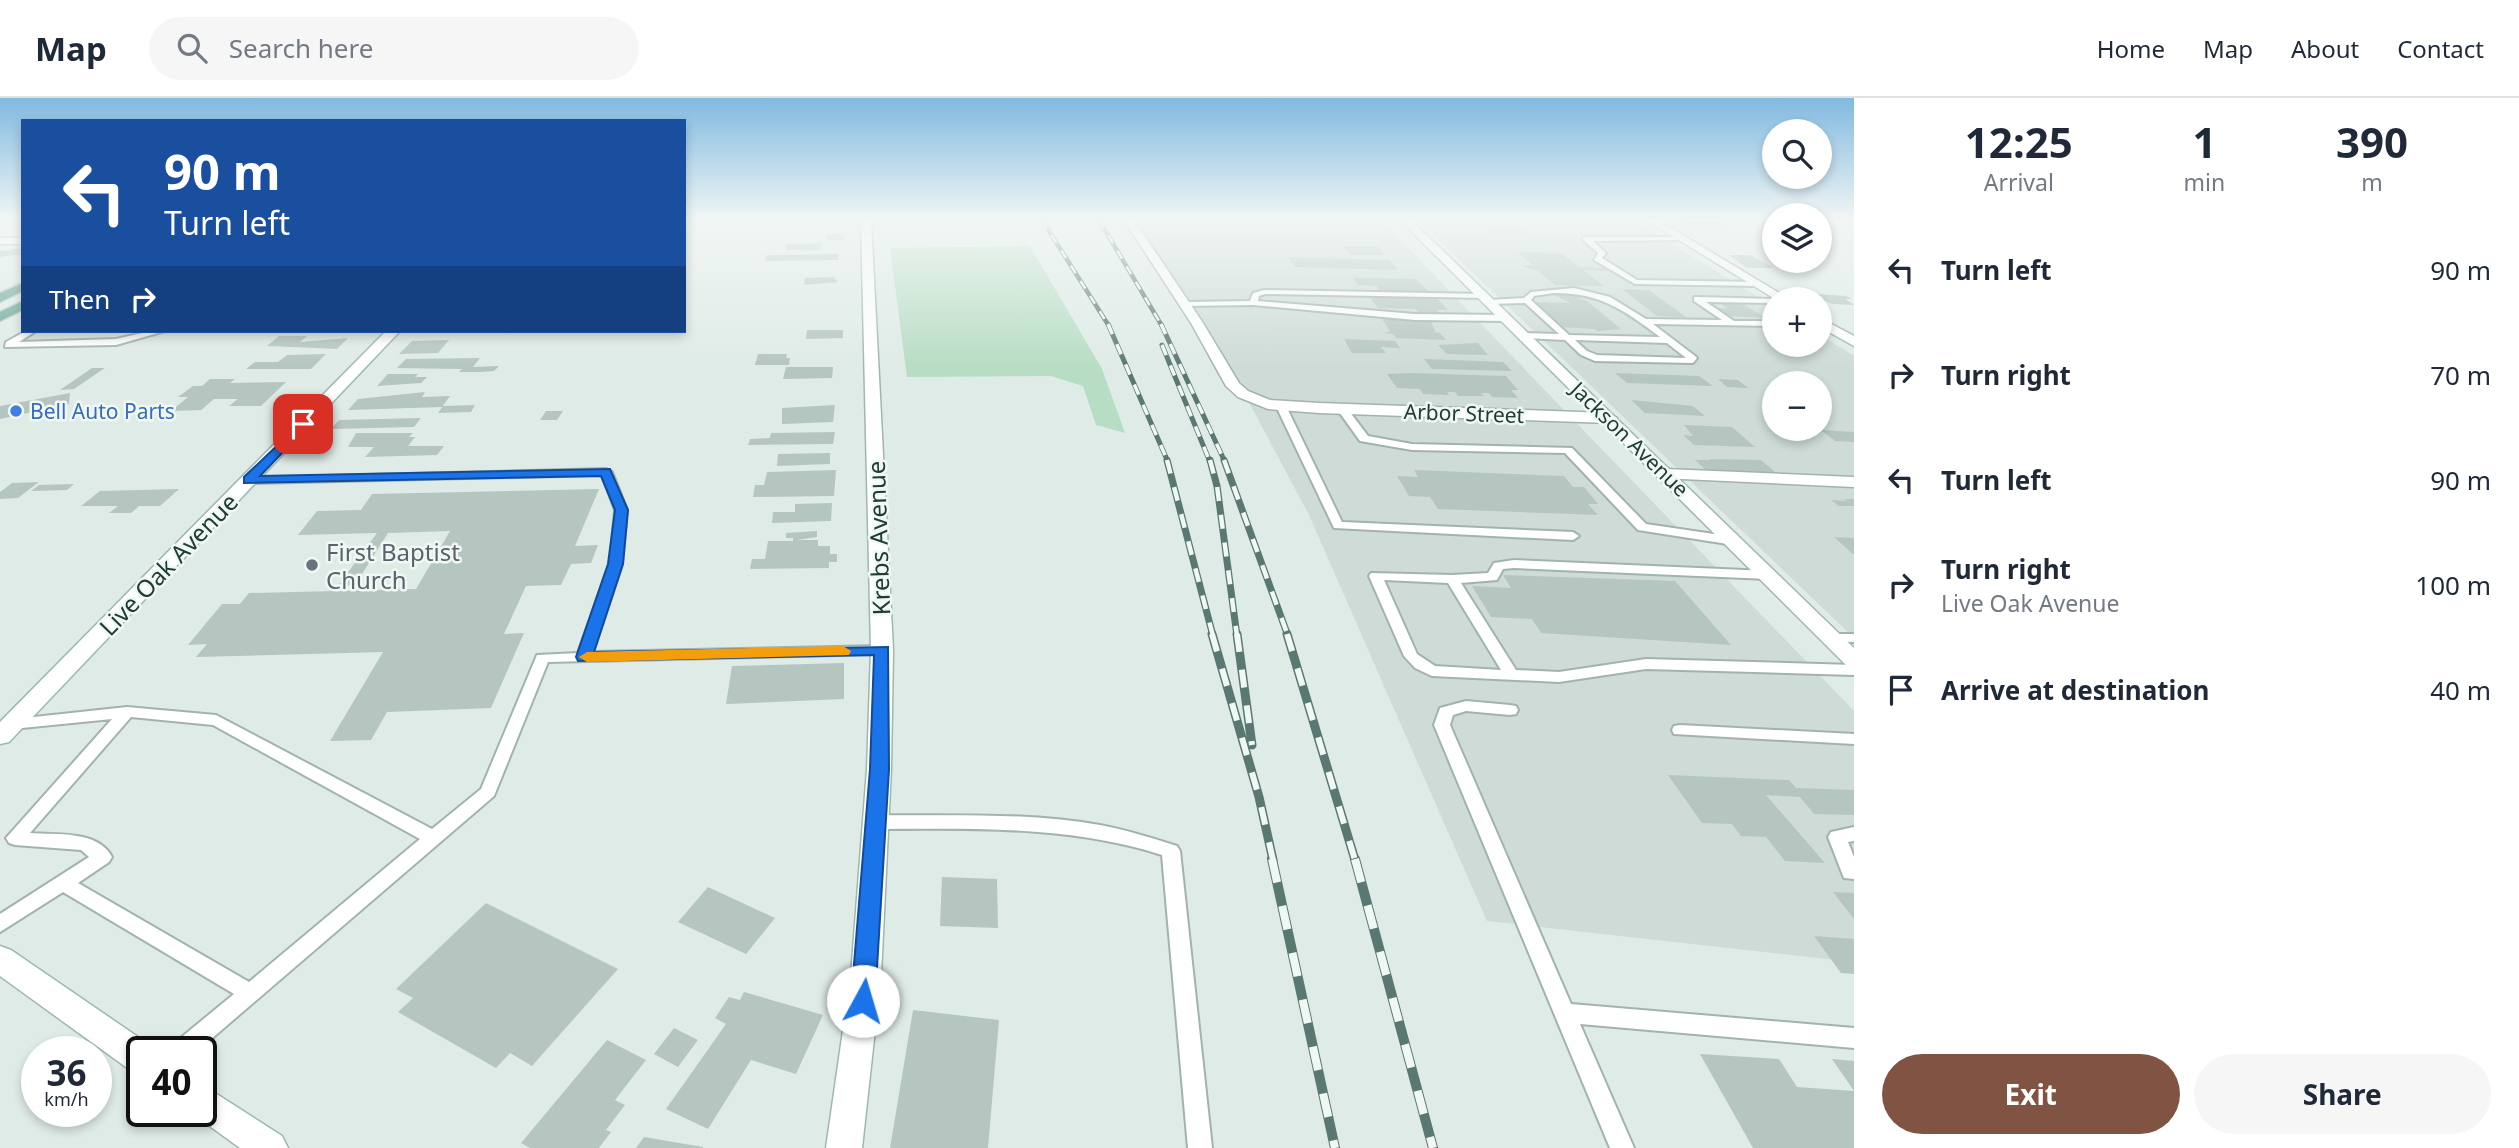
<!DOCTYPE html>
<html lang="en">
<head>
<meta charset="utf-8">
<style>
  body { margin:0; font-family:"Noto Sans",sans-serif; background:#f6f6f7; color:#1f2937; height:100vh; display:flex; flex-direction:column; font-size:26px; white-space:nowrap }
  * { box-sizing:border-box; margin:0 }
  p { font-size:23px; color:#747a83 }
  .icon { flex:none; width:38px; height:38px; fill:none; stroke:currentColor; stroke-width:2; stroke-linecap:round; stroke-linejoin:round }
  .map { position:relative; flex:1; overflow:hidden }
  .details { display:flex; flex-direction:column; background:#fff; width:665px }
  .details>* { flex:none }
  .hud { position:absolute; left:21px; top:21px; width:665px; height:214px; border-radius:0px; box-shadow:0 4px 10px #0003; background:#1a4fa0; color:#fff; overflow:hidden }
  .tools { position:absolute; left:1762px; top:21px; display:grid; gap:14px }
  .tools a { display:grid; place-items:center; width:70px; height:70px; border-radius:50%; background:#fff; box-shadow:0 4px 10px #0003; font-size:35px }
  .speed { position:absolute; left:21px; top:938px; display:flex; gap:14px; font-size:35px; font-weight:700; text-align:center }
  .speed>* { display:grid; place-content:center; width:91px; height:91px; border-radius:50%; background:#fff; box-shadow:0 4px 10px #0003; line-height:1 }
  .speed small { font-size:18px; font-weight:400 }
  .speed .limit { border:4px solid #111; border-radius:10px; background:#fff; color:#111 }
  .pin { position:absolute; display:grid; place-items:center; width:60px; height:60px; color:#fff; margin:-30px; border-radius:14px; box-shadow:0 4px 10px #0006 }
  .me { position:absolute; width:77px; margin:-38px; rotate:6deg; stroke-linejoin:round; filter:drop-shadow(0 0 5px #0008) }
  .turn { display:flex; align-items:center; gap:24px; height:147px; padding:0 28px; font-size:32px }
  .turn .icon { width:91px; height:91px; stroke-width:2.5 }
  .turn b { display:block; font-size:49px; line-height:60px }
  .then { display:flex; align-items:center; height:66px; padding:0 28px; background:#0003; gap:14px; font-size:26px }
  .eta { display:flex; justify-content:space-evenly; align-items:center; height:119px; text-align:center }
  .eta b { font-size:42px; font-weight:700; line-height:49px }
  .action { display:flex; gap:14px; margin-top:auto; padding:14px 28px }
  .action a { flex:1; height:80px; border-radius:42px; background:#805343; color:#fff; font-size:28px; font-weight:700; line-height:80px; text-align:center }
  .action a+a { background:#f6f6f7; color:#1f2937 }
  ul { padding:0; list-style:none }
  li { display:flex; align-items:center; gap:21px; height:105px; padding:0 28px }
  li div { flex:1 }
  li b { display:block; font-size:26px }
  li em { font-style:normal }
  header { display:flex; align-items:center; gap:42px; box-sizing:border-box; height:98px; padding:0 35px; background:#fff; border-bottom:2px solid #e0e1e3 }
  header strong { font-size:33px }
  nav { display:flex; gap:38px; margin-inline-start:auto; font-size:24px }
  .search { width:490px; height:63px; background:#f6f6f7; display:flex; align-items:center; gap:18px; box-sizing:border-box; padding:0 24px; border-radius:38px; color:#747a83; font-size:26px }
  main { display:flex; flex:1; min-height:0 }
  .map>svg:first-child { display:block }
</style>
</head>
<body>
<header>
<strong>Map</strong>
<div class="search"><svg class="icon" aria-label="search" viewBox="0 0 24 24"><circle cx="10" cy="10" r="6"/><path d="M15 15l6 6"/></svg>Search here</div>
<nav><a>Home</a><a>Map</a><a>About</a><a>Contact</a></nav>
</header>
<main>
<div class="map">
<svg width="1854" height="1050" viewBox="0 0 1854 1050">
  <rect width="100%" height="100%" fill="#dfebe7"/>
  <path fill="#cedbd6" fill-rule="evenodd" d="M1137 122H1381L1854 613V864L1487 823 1309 417 1237 282Z
    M1418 122H1633L1774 209V247H1820V237L1854 258V540ZM1774 285H1820V331H1774Z"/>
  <path fill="#b7ddc4" d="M1030 148 1102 271 1125 335 1096 327 1083 288 1051 278 907 279 890 150Z"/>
  <path fill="#b5c6c0" d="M1680 123 1718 124 1724 128H1689Z
    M1484 128H1517L1528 135H1494Z
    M826 136H843L845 142 826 143Z
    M787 146 821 145 822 146 819 152H786Z
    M1344 148 1379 149 1384 157H1351Z
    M23 150V156L0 159V153Z
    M1517 154 1561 155 1579 169 1603 170 1607 173 1583 172 1604 188 1555 187 1537 172 1528 171 1523 167H1533Z
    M838 156V162L765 163 767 157Z
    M1729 157H1750L1774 170H1747Z
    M1288 159 1389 162 1398 172 1295 169Z
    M833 179 838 184 804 187 805 180Z
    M1353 180 1415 181 1431 195H1382L1376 188 1358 187Z
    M1622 191 1649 192 1686 219 1657 218Z
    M1803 195 1846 198 1852 201H1845L1854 207 1833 206Z
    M1552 196H1569L1587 203 1621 231 1598 233 1594 231 1560 229 1533 204 1571 205Z
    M1368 197 1436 199 1448 212H1436L1441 218 1421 217 1416 211 1378 210Z
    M1720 205 1743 206 1766 220 1730 218 1718 210 1728 211Z
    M1382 221 1431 223 1435 234 1440 235 1446 242 1396 240 1393 236 1385 235 1390 233Z
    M807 232H843V240L806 241Z
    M279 238H307L300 244 348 240 337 251 267 248Z
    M1344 241 1395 243 1400 250 1381 249 1386 255H1352Z
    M449 242 438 255 399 256 412 243Z
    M1478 245 1488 257 1447 256 1438 247Z
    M326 256 311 271H246L255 264H278L287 257Z
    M758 256H787L786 260H790L789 267H755Z
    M480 260 473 269 499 268 494 273 481 274H459L462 271 397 270 406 261Z
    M1424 261 1503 264 1512 273 1432 271Z
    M786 269H833L832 280 783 281Z
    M92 270H105L74 291 60 292Z
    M1412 275 1506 278 1518 292H1511L1518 300 1492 299 1489 295H1481L1484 298H1458L1455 294H1447L1449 297 1423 296 1420 291 1397 290 1387 276Z
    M1615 275 1699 278 1713 288 1627 285Z
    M388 276H418L415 279H427L421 285 377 288Z
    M210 281H235L230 285 286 284 261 308H229L238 301H214L201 312 171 313 188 299H178L193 288H202Z
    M1718 281 1738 282 1748 290 1727 289Z
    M425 294 422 299 450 298 442 309 348 312 358 301Z
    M70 295 69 306 0 321V308Z
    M1631 302 1693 308 1705 318 1645 315Z
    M475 307 471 314 438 315 443 308Z
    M835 307 833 324 782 326V310Z
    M546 313H563L557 322H540Z
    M421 320 414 329 331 331 339 322Z
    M1684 327 1732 329 1755 349 1694 347 1683 337 1693 338Z
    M1821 332 1854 334V344L1835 343Z
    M835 334 833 346 748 347 750 341 770 340 771 335Z
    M356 335H413L409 339H415L408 348H444L437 357 365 359 374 349H348Z
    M830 355V366L777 368 778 356Z
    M1709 361 1761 362 1779 377 1706 372 1695 362H1711Z
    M836 372 834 398 753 399 755 387H764L767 374Z
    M1414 372 1564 378 1573 389H1584L1598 406H1588L1598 417 1438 411 1430 399 1409 398 1397 378 1418 379Z
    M39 384 18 400 0 401V394L12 385Z
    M74 386 67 392 31 393 39 387Z
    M179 391 160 408H139L131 415H109L118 408H81L100 393Z
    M599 391 575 448 598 447 591 465 571 466 561 487 526 488 504 536 524 535 491 610 387 614 371 642 330 643 383 554 196 559 207 546 188 547 222 506H240L249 495 416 491 450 433 388 435 355 487 338 488 377 435 298 437 317 413 361 412 372 396Z
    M1844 401H1854V408H1839L1831 402 1847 403Z
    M832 405 831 423 772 425 773 414H795V406Z
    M817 433V439L797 442H818V448H830V456H837V464H829V470L750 471 752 461H765L768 443H793V440H786V435Z
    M1834 439 1854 440V457Z
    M1503 477 1675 483 1731 547 1541 535 1532 521 1491 519 1472 488 1511 490Z
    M844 565V601L726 606 732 568Z
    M1668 677 1789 682 1796 690 1854 692V717L1814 716 1800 699 1766 697 1825 765 1785 763 1766 739 1741 738 1732 726 1702 725Z
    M942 779 997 781 998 830 940 828Z
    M708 789 775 820 746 856 678 824Z
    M1833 794 1854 795V821Z
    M486 805 618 871 532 968 510 955 496 970 398 914 413 900 396 891Z
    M1814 838 1854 841V876L1841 875Z
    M744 894 823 917 796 976 751 962 708 1031 666 1011 726 926 715 920 729 899 740 902Z
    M913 912 999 922 988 1050H890Z
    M674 930 698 942 678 969 654 956Z
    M607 942 646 962 615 1002 625 1007 606 1032 611 1034 599 1050H530L521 1045Z
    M1700 956 1779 961 1797 989 1854 993V1050H1753Z
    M1832 961 1854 963V993Z
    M644 1039 703 1049V1050H636Z"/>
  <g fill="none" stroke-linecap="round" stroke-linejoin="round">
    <defs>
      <path id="lane" d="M1682 139 1684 142 1593 143 1606 155 1602 160 1637 182 1758 184 1762 186 1758 188 1635 186 1594 162 1598 155 1582 141 1586 139Z
        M1574 190 1610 199 1646 221 1722 222 1694 203V199H1697L1774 201H1777H1774V205L1706 204 1734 223H1774V228L1653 226 1695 258 1697 260 1693 265 1595 263 1581 257 1565 242 1522 240 1521 238 1525 235 1559 236 1525 205 1489 206 1485 204 1489 202 1524 200 1531 194ZM1554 195C1601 195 1624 212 1660 239L1569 237 1531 202 1534 198ZM1575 242 1667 245 1686 260 1597 257 1587 253Z
        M1264 192 1483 196 1487 198 1486 200 1265 196 1259 198 1258 203 1415 216 1506 217 1510 220 1506 223 1415 222 1253 207 1184 208 1180 206 1184 204 1250 203 1253 195Z
        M26 233H36L19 244 116 241 151 233H165L116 247 5 249 6 244Z
        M1281 305 1286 308 1342 424 1573 434 1579 438 1573 442 1334 430 1276 308Z
        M1342 308 1346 309 1368 338 1412 346 1572 350 1646 426 1734 439 1740 443 1734 447 1638 432 1565 355 1412 352 1360 343 1337 311Z
        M606 371 612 374 627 412 622 466 593 554 882 548 889 552 882 556 548 564 494 698 196 954H169L172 947 234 896 63 794 0 834V816L89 759 81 752 15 747 9 745 6 740 112 621 12 631 6 630 4 626 6 622 127 609 216 617 432 731 481 691 537 557 578 555 610 466 615 412 602 377 249 385 245 384V380ZM131 619 213 627 420 741 249 884 78 785 109 764 112 759C98 732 56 737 30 735Z
        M1514 462 1768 473 1775 477 1768 481 1514 470 1503 471 1497 482 1461 485 1516 572 1559 574 1646 561 1854 567V577L1646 571 1559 584 1432 578 1415 570 1404 558 1369 478 1371 475 1452 477 1488 475 1494 465ZM1384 482 1448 485 1501 572 1435 568 1417 556Z
        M1832 536H1854V544L1827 543 1825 540 1827 537Z
        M1466 603 1510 607 1516 608 1518 612 1516 616 1510 617 1466 613 1453 617 1450 627 1571 906 1854 930V950L1580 926 1634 1050H1610L1434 627 1440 610Z
        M1680 627 1854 636V646L1674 636 1672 632 1674 628Z
        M876 717C950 718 1027 714 1100 727 1127 732 1152 740 1177 748L1180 753 1212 1050H1188L1162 757C1069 727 973 731 876 731L870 729 867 724 870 719Z
        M1854 729V743L1848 744 1854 759V781L1844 780 1842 775 1828 739 1831 734Z"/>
      <path id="street" d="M1124 122H1134L1203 225 1239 285 1248 293 1270 302 1319 305 1609 315 1617 320 1609 325 1319 315 1268 311 1238 299 1226 288 1191 225Z
        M0 140H23V146H0Z
        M1666 371 1854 379V389L1660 380 1658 376 1660 372Z"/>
      <path id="secondary" d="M861 122H871L893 552 891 671 881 877 862 1050H826L851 877 867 671 871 552Z
        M1400 122H1411L1854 550V569L1846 567Z
        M1646 122H1658L1789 201H1775Z
        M1820 220 1854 238V248L1820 229Z
        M386 233H400L9 644 0 646V624Z
        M0 848 11 852 154 950 155 954H142V976L130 972 0 878Z
        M201 986 282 1038 288 1050H240L189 1013H201Z"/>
      <path id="primary" d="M23 185V193L0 204V195Z
        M23 203V212L0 223V214Z"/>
    </defs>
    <use href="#lane" stroke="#a2b3ae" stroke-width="4"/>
    <use href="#street" stroke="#a2b3ae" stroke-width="3"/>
    <use href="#secondary" stroke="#9eb7b0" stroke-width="3"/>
    <use href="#primary" stroke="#c1c8c7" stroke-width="3"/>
    <use href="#lane" fill="#fff" fill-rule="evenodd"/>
    <use href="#street" fill="#fff" fill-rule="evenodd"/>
    <use href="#secondary" fill="#fff" fill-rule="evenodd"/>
    <use href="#primary" fill="#62a396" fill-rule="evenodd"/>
    <defs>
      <path id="rail-far4" d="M1042 122 1109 228
        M1099 122 1162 228"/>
      <path id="rail-far3" d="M1108 226 1168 364
        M1161 226 1225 364
        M1162 247 1210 364"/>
      <path id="rail-far2" d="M1167 362 1213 538
        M1210 362 1217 388 1237 538
        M1224 362 1288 538"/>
      <path id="rail-far1" d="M1212 536 1259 699 1273 762
        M1237 536 1252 647
        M1287 536 1355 762"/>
      <path id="rail" d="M1272 761 1335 1050
        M1355 761 1433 1050"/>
    </defs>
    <use href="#rail-far4" stroke="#5a7872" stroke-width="4.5"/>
    <use href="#rail-far3" stroke="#5a7872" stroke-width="5"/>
    <use href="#rail-far2" stroke="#5a7872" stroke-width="7"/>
    <use href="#rail-far1" stroke="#5a7872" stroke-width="9"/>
    <use href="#rail" stroke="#5a7872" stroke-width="10"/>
    <use href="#rail-far4" stroke="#f0f8f4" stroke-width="2.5" stroke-dasharray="9" stroke-linecap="butt"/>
    <use href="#rail-far3" stroke="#f0f8f4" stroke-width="3.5" stroke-dasharray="11" stroke-linecap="butt"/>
    <use href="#rail-far2" stroke="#f0f8f4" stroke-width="4.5" stroke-dasharray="14" stroke-linecap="butt"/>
    <use href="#rail-far1" stroke="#f0f8f4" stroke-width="6" stroke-dasharray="18" stroke-linecap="butt"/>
    <use href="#rail" stroke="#f0f8f4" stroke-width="8" stroke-dasharray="24" stroke-linecap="butt"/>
  </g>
  <linearGradient id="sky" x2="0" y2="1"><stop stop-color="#80b9e0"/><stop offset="0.45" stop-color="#f1f6f4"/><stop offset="1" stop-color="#f1f6f4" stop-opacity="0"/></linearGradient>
  <rect width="1854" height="269" fill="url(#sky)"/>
  <path fill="#1a73e8" stroke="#114b97" stroke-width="2" d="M303 323 309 326 307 329 260 378 610 371 628 412 623 466 594 554 888 549 889 671 875 903 871 910 863 913 855 910 851 903 870 671 874 557 578 563 576 559 608 466 615 412 601 378 244 385V379Z"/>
  <path fill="#f59e0b" d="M843 548 851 553 849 557 587 564 579 559 587 554Z"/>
  <circle fill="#3f7fe0" stroke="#f0f8f4" stroke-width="2.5" cx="16" cy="313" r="7"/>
  <circle fill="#6b7280" stroke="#f0f8f4" stroke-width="2.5" cx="312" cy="467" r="7"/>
  <g text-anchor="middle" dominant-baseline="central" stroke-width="5" stroke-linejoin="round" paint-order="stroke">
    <g font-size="21" fill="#366cbe" stroke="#f0f8f4" text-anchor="start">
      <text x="30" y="313">Bell Auto Parts</text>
    </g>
    <g font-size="21" fill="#203c36" stroke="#f0f8f4">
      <text transform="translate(1464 315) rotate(2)">Arbor Street</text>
      <text transform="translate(1630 341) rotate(44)">Jackson Avenue</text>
    </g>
    <g font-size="24" fill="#203c36" stroke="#f0f8f4">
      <text transform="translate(878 440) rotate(-92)">Krebs Avenue</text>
      <text transform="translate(168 466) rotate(-46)">Live Oak Avenue</text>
    </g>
    <g font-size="24" fill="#5b616d" stroke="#f0f8f4" text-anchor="start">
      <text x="326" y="453">First Baptist<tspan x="326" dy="28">Church</tspan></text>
    </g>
  </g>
</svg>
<div class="tools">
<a><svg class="icon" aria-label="search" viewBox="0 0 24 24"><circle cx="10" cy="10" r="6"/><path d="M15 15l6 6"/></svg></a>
<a><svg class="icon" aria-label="layers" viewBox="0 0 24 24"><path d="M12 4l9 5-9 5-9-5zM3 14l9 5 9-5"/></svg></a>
<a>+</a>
<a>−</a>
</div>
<div class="speed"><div>36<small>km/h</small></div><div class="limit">40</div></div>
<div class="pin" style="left:303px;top:326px;background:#d93025"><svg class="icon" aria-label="arrive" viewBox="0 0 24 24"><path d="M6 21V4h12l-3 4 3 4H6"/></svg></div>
<svg class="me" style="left:863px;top:903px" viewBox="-20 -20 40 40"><circle r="19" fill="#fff"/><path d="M0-13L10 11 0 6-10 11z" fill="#1a73e8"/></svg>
<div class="hud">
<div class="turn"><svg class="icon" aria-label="left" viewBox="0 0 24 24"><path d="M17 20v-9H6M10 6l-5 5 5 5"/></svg><div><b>90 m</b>Turn left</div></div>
<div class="then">Then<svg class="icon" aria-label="right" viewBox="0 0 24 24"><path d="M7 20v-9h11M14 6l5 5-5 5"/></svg></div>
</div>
</div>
<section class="details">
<div class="eta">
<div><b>12:25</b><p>Arrival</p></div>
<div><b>1</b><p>min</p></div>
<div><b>390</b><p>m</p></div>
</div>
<ul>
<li><svg class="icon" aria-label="left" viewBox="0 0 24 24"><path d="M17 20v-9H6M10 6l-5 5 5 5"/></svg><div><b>Turn left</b></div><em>90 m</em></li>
<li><svg class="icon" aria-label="right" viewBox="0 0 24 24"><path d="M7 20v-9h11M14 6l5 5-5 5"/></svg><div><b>Turn right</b></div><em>70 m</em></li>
<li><svg class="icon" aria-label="left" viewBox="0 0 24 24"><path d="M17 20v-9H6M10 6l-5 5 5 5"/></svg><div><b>Turn left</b></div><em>90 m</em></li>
<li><svg class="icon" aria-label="right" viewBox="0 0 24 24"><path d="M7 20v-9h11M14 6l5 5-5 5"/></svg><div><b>Turn right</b><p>Live Oak Avenue</p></div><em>100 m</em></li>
<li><svg class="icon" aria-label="arrive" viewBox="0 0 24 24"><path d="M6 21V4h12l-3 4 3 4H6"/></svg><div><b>Arrive at destination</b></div><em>40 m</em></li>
</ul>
<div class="action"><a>Exit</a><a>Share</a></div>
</section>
</main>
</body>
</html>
